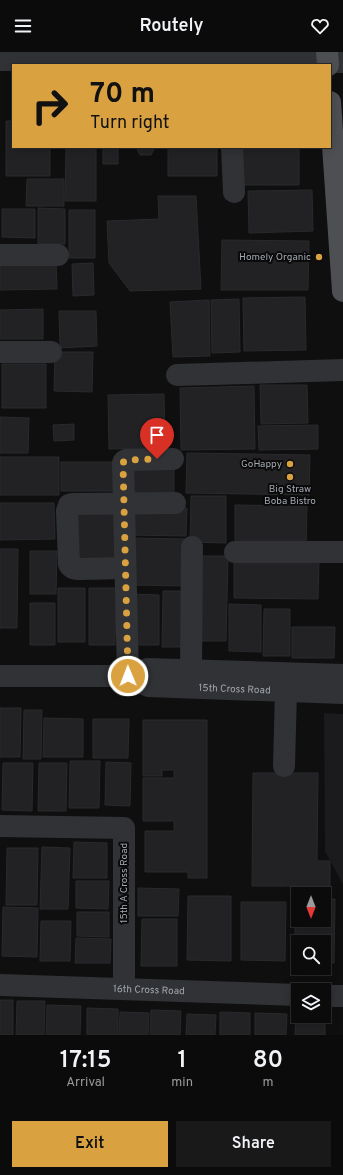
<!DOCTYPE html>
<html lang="en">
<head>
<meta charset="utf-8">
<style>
  body { margin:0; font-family:Overpass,sans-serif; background:#19191a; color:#f1f3f6; height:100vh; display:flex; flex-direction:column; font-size:15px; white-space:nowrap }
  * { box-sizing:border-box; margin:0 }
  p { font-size:13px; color:#9a9b9d }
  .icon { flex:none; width:22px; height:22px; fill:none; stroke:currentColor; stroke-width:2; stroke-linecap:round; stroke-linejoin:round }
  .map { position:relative; height:983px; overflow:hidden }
  .details { display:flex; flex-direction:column; background:#0b0b0c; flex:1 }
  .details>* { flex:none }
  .guide { position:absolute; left:12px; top:12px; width:319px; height:84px; border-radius:0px; box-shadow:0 2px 10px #0003,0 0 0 1px #2b2b2d; background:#d9a13f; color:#111; overflow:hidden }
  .needle { width:26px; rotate:180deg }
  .controls { position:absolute; left:291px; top:835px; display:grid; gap:8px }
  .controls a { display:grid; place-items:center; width:40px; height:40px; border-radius:0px; background:#0b0b0c; box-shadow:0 2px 10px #0003,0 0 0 1px #2b2b2d; font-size:20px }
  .pin { position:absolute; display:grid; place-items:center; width:34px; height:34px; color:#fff; margin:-41px -17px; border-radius:50% 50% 50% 0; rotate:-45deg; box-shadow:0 0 4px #0007 }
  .pin .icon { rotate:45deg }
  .me { position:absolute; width:44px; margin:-22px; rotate:359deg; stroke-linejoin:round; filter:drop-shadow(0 0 3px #0008) }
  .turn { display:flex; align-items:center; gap:14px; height:84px; padding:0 12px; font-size:18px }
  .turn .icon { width:52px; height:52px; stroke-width:2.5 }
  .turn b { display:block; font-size:28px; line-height:34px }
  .eta { display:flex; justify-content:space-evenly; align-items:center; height:68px; text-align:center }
  .eta b { font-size:24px; font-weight:600; line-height:28px }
  .primary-button { display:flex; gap:8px; margin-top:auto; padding:8px 12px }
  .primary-button a { flex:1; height:46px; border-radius:0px; background:#d9a13f; color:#111; font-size:16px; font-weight:600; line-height:46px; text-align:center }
  .primary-button a+a { background:#19191a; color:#f1f3f6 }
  header { display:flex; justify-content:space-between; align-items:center; height:52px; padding:0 12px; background:#0b0b0c; font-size:18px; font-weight:600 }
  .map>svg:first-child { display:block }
</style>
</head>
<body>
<header><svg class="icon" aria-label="menu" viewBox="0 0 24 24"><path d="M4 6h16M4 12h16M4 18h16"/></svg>Routely<svg class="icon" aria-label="heart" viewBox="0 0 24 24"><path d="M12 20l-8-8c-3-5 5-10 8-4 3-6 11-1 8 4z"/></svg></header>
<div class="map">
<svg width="343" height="983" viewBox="0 0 343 983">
  <rect width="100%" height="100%" fill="#0f0f10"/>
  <path fill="#1b1b1d" d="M324 661 343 662V832L325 799Z"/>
  <path fill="#222224" stroke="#292a2c" d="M6 69H13V95H50V124H6Z
    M103 95H118V112H103Z
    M136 95H155L151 103H140Z
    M168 95H217V124H168Z
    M66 97H96V149H65Z
    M241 97H299V133H241Z
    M27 127H64V154H26Z
    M312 138 313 179 249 181 248 139Z
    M158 144H196L201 237 130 239 109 211 107 169 159 167Z
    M38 156 65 157V192H38Z
    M2 157H35V186L2 185Z
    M69 158H95V206H69Z
    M222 188 309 189 308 238H221Z
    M0 209H56L57 237 0 238Z
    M93 211 94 243 73 244 72 212Z
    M305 245 306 298 244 299 243 246Z
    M239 247 240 300 212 301 211 248Z
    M209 248 210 304 173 305 170 250Z
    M43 257V287H0V258Z
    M59 259H96L97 294 60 296Z
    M55 300H93L92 340 54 339Z
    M2 312H46V356H2Z
    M260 333H307L308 371 261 372Z
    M254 334 255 397 181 398 180 336Z
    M164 342 165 396 109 397 108 343Z
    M0 365 29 366 28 401H0Z
    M74 372V388L54 389 53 373Z
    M318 373V397L259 398 258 374Z
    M187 401 310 403 309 443 186 441Z
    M0 405H59V443H0Z
    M61 410H116V439H61Z
    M127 414H174V444L127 445Z
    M191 444H226V491L190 490Z
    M0 451H54L55 487 0 488Z
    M235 453 307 454 306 496 235 495Z
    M127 455 187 456 186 484 127 483Z
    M117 457 120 508 72 510 70 459Z
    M132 486 187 487V534L131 533Z
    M0 497H18L17 576H0Z
    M30 499H57L56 542H30Z
    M197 504H228L226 589H196Z
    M234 509 319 510 318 547 234 546Z
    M58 536H85V590H58Z
    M89 536H116L115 593H89Z
    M163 539H188V595H162Z
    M132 542 159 543V593H132Z
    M30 551H55V593H30Z
    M229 552 261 553V600L229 599Z
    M264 557H290V604H263Z
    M292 575H335L334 606H292Z
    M0 656H21L20 705H0Z
    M24 658H42L41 707H23Z
    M44 666 83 667V705H43Z
    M93 667H129L128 706H93Z
    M143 668H207V826H188V820H145V779H174V769H143V726H174V718H162V724H143Z
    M70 709H100L99 756H69Z
    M106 710 131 711 130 754 105 753Z
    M3 711H33L32 759 2 758Z
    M39 711H67L66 759H38Z
    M253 721H318L317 809H330V834H252Z
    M74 790 107 791V826H73Z
    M42 795 70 796 68 857H40Z
    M7 796H38L37 853H6Z
    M76 829H109L108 857 76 856Z
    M138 836 179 837 178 864H138Z
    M188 844H231V909L187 908Z
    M295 847H298V868H324V847H335L334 911H324V890H298V910H295Z
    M241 850H286L285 909 241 908Z
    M3 855 38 856 37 905 2 904Z
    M77 860H109V885L77 884Z
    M142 867H177V914H141Z
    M41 869H71L70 909H40Z
    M76 886 111 887 110 911H75Z
    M0 948H13V983H0Z
    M17 949H45L44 983H16Z
    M47 953 81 954 80 983H46Z
    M87 956 118 957V983H87Z
    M151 958 181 959 180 983H150Z
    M120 960 149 961 148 983H119Z
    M220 960 250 961V983H220Z
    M255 961 287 962 286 983H255Z
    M187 962 216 963 215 983H186Z
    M296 962 298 963V964L325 963V983H295Z"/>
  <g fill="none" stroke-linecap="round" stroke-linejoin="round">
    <g stroke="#313235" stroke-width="22">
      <path d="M0 8 343 10"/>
      <path d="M232 95 234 140"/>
      <path d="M0 203H58"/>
      <path d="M0 300H51"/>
      <path d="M177 323 343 318"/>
      <path d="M235 500H343"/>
      <path d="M125 516 80 517C75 517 72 517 69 512L67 459 69 453 73 452 175 451"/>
      <path d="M191 618 192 495"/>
      <path d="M0 624H128L147 617 343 623"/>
      <path d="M128 624 123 411 124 409 126 408 173 407"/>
      <path id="s1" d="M128 624 148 634 343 641"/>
      <path d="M284 714 286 639"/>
      <path d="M0 774 124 776V937"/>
      <path id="s2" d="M0 933 298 943"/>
      <path d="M324 944H343"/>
    </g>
    <path stroke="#4d4f53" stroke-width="22" d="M327 0 328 13
      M330 50 343 239"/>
  </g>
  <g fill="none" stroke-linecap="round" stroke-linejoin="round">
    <path stroke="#d9a13f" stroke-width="7" stroke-dasharray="0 12.6" d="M128 624 123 411 124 409 126 408 157 407"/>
  </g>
  <g fill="#d9a13f" stroke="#0a0a0b" stroke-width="1.5">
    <circle cx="319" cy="205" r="4"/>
    <circle cx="290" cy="412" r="4"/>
    <circle cx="290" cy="425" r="4"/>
  </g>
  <g text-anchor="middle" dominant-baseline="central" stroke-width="4" stroke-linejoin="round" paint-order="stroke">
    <g font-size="10" fill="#a2a7af" stroke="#0a0a0b" text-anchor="end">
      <text x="311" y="205">Homely Organic</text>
      <text x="282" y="412">GoHappy</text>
      <text x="290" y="437" text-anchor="middle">Big Straw<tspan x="290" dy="12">Boba Bistro</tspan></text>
    </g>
    <g font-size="10" fill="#a2a7af" stroke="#0a0a0b">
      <text stroke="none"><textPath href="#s1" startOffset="109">15th Cross Road</textPath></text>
      <text transform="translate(124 831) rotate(-90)">15th A Cross Road</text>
      <text stroke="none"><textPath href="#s2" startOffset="149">16th Cross Road</textPath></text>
    </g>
  </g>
</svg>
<div class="controls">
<a><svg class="needle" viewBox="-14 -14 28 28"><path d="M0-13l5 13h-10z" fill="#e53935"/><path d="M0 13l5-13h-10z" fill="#9a9b9d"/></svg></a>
<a><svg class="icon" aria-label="search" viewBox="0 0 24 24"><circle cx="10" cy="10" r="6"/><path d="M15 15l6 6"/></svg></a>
<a><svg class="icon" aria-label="layers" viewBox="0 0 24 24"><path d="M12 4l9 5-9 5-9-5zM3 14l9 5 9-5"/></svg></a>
</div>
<div class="pin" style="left:157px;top:407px;background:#d93025"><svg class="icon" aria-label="arrive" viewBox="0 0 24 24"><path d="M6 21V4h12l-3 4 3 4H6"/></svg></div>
<svg class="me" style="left:128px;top:624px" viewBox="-20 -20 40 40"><circle r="17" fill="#d9a13f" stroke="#fff" stroke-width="3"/><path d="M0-11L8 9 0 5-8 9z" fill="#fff"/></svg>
<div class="guide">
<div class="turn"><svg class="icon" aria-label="right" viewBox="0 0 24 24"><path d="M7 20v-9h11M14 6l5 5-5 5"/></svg><div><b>70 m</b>Turn right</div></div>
</div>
</div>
<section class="details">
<div class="eta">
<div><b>17:15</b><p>Arrival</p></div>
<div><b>1</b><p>min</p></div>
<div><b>80</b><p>m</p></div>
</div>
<div class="primary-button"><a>Exit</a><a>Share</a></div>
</section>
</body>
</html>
